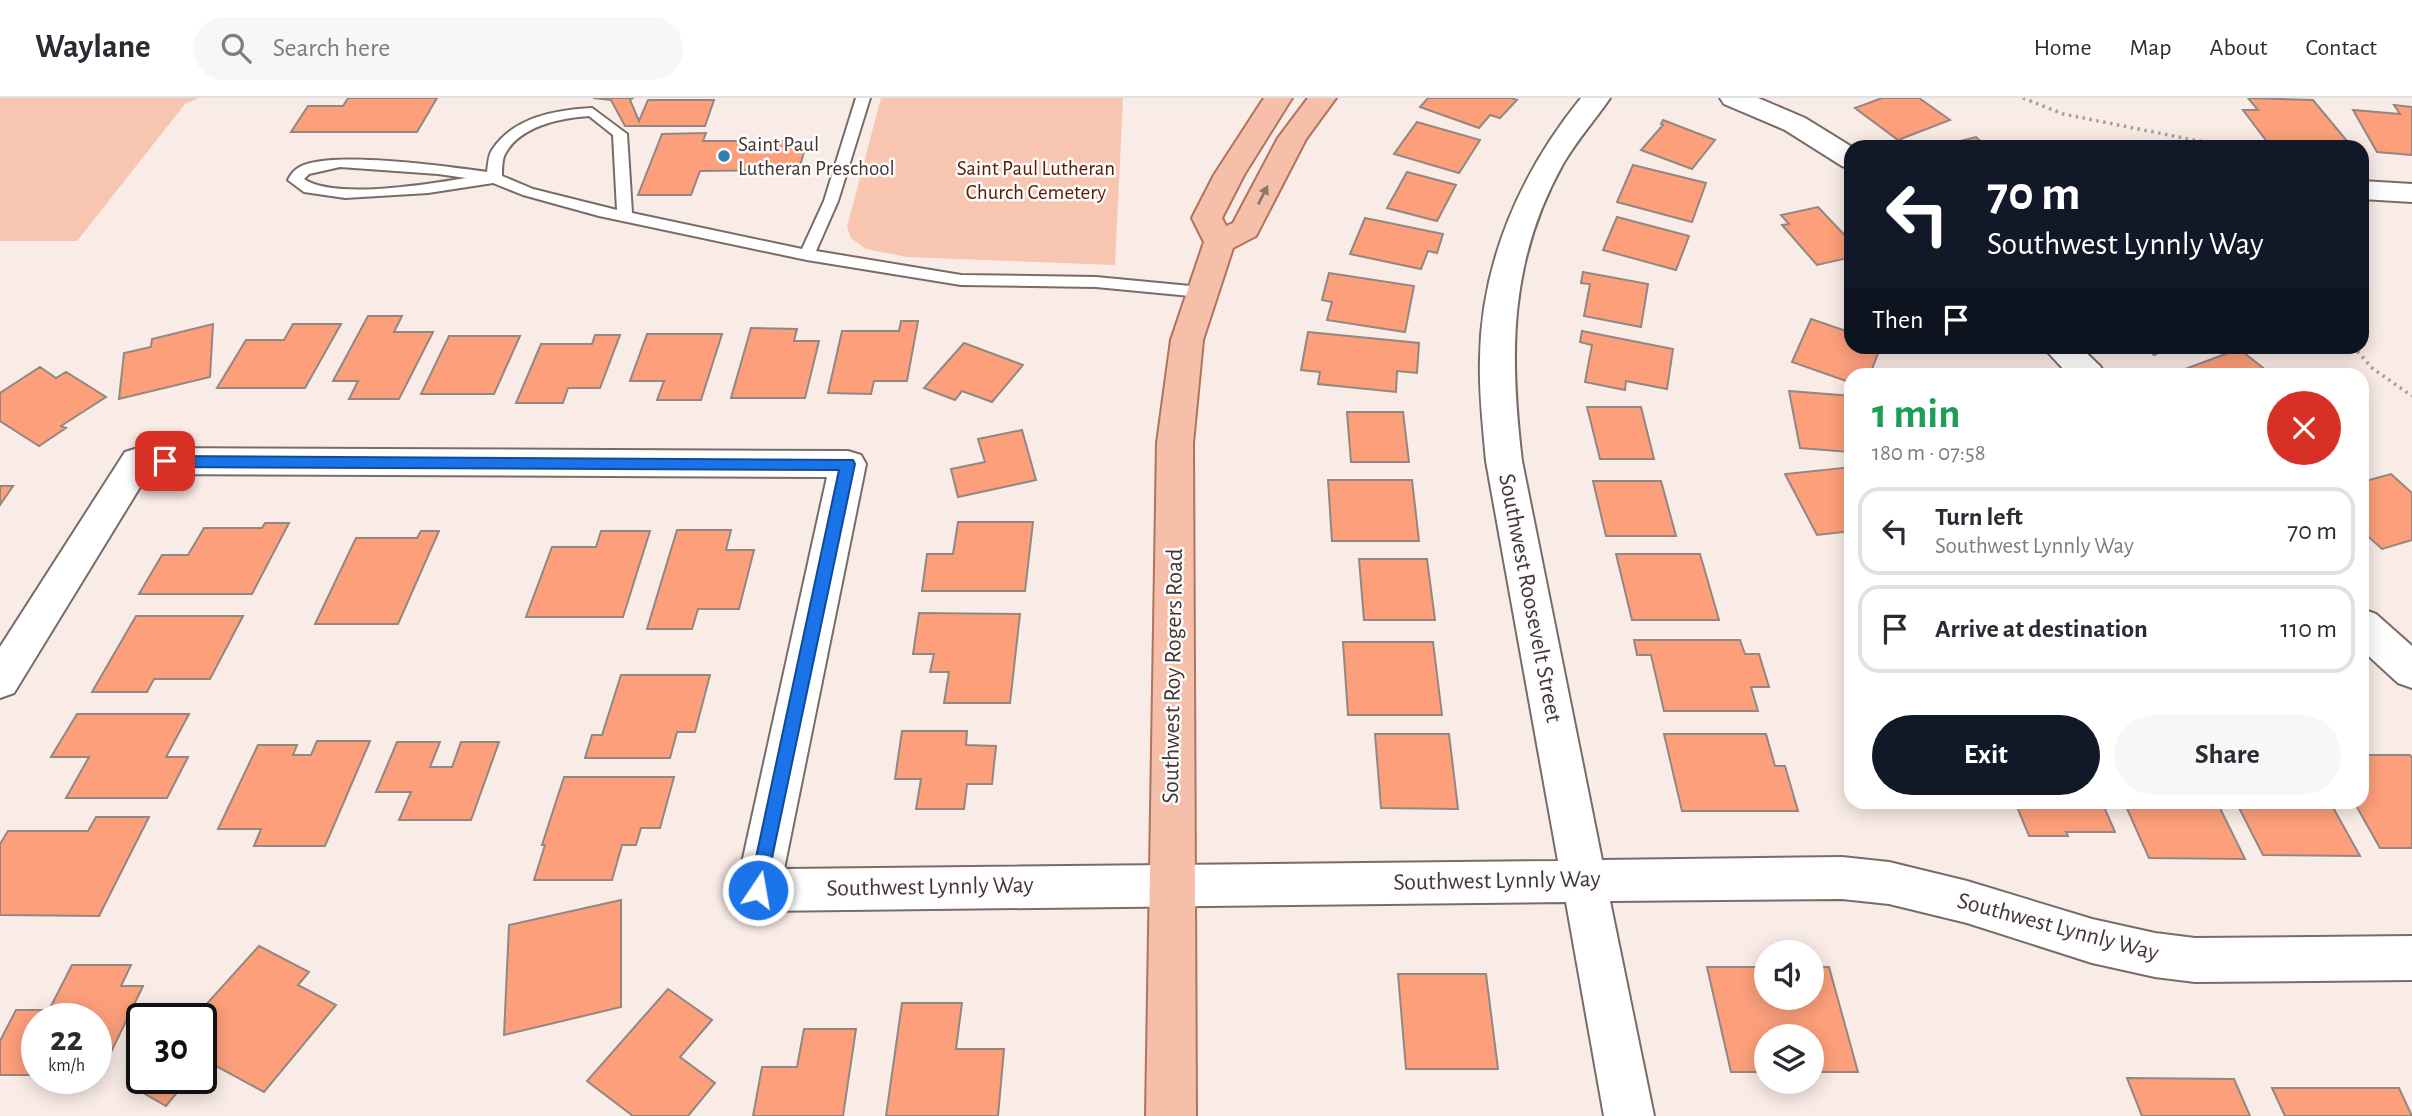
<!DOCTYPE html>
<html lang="en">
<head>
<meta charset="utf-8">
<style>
  body { margin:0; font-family:"Alegreya Sans",sans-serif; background:#f7f7f7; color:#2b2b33; height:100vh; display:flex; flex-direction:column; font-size:26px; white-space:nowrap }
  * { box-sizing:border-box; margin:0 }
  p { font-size:23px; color:#7c7c81 }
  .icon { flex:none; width:38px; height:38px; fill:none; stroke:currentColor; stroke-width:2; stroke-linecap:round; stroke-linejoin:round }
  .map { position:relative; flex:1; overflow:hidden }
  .sheet { position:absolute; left:1844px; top:270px; width:525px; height:441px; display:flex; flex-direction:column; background:#fff; border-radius:21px; box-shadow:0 4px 18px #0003 }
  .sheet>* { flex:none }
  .top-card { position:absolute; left:1844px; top:42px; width:525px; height:214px; border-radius:21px; box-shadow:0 4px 18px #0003; background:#111827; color:#fff; overflow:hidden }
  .fabs { position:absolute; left:1754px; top:842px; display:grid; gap:14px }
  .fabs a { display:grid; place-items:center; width:70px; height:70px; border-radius:50%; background:#fff; box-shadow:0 4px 18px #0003; font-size:35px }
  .speed { position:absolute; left:21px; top:905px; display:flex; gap:14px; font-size:35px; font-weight:700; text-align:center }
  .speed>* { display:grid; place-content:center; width:91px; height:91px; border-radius:50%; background:#fff; box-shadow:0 4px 18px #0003; line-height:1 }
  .speed small { font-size:18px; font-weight:400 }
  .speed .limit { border:4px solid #111; border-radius:10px; background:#fff; color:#111 }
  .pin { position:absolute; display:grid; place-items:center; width:60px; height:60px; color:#fff; margin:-30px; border-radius:14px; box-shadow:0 4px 10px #0006 }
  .me { position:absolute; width:77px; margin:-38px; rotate:12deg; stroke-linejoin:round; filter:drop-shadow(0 0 5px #0008) }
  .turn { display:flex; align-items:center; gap:24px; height:147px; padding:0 28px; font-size:32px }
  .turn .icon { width:91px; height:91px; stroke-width:2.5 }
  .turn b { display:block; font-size:49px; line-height:60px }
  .then { display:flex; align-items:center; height:66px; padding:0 28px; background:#0003; gap:14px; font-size:26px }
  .round { display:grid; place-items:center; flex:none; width:74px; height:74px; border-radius:37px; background:#f7f7f7 }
  .summary { display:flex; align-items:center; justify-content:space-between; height:119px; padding:0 28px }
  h1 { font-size:42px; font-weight:600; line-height:52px; color:#1e9e55 }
  .primary-button { display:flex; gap:14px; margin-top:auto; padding:14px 28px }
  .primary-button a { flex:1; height:80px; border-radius:42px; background:#111827; color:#fff; font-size:28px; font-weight:600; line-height:80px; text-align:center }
  .primary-button a+a { background:#f7f7f7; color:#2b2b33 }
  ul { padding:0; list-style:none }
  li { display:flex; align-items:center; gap:21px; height:88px; margin:0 14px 10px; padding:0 14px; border:4px solid #e1e1e2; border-radius:21px }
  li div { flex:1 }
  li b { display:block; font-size:26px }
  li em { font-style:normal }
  header { display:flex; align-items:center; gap:42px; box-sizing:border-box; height:98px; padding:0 35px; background:#fff; border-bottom:2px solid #e1e1e2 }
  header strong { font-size:33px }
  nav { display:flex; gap:38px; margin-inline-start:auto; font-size:24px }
  .search { width:490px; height:63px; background:#f7f7f7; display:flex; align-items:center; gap:18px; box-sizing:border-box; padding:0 24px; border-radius:38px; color:#7c7c81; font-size:26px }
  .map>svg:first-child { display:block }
</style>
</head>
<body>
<header>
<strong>Waylane</strong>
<div class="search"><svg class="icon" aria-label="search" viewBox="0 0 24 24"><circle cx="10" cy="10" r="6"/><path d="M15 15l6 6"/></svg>Search here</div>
<nav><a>Home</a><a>Map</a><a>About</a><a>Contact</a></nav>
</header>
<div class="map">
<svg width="2412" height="1018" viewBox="0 0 2412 1018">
  <rect width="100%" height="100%" fill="#f9ebe6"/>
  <path fill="#f8c5b1" d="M0 0H199L185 6 77 143H0Z
    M881 0H1123L1115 167 907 159 866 151 851 140 847 129Z"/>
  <path fill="#fd9f7b" stroke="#938782" stroke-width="2" d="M348 0H437L417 34H291L308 8H343Z
    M593 0H633L630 2 639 23 648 2H714L705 28H625L611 2Z
    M1428 0H1511L1517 2 1500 20 1490 17 1479 30 1420 9Z
    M1882 0H1919L1950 22 1898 42 1855 10Z
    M2248 0 2313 2 2347 43H2329L2334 49H2271L2243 12H2258Z
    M2394 7 2412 9V57L2377 54 2353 12 2400 16Z
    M1663 22 1715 42 1692 71 1641 52 1663 27 1661 26Z
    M1417 24 1480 42 1459 75 1394 56Z
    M706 35 703 43H807L799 72 700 73 691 97H638L662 36Z
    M1976 39 1987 49H1936Z
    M1633 67 1706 85 1692 124 1617 104Z
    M1407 74 1456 87 1437 123 1387 110Z
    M1818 109 1852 145V159L1817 167 1782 127 1789 126 1781 117Z
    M1617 119 1689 138 1676 172 1603 152Z
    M1365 120 1443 136 1437 155 1428 153 1421 171 1350 156Z
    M1583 174 1648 186 1641 229 1584 218 1590 186 1581 185Z
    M1329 175 1414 188 1405 234 1327 222 1332 204 1322 202Z
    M368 218H402L394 234H433L399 301H349L358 283H333Z
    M1811 221 1852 235V248H1881L1870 276H1852V285L1792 264Z
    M901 223H918L907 283H874L871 296 828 295 842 233H899Z
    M213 226 210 279 119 301 124 255 151 249 152 241Z
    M293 226H341L305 290H217L246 242H284Z
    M751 230 797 231 794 243H819L805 300H731Z
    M1582 233 1673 251 1667 291 1626 283 1625 292 1585 284 1592 247 1580 244Z
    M1308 234 1419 245 1417 275 1397 273 1396 294 1318 286 1320 274 1301 272Z
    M647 236H722L701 302H657L664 283H630Z
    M595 237H620L600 290H568L563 305H516L541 246H592Z
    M449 238H520L494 296H421Z
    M964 245 1023 267 992 304 962 293 955 302 924 290Z
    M2144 248H2174L2154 257Z
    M2239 251 2271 276H2192L2185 271Z
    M40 269 56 280 66 274 106 299 61 328 66 330 39 348 0 323V295Z
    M1789 293 1852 298V337L1845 336 1849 354 1800 350Z
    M1587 309H1641L1654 361H1600Z
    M1347 314H1403L1409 364H1351Z
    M1022 332 1036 382 958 399 951 371 985 364 978 341Z
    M1852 369V433L1817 437 1785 376Z
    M2391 376 2412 395V442L2382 451 2362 433V384Z
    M1328 382H1412L1419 443H1332Z
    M1593 383H1661L1676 438H1606Z
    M0 388H13L0 407Z
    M958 424H1033L1025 493H922L927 456H953Z
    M265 425H289L252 496H139L162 457H188L204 430H262Z
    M677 432H731L726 452H754L739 511H698L692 531H647Z
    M421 433H439L398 526H315L356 440H417Z
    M601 433H650L623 519H526L552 449H596Z
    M1616 456H1700L1719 522H1632Z
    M1359 461H1427L1435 522H1364Z
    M919 515 1020 516 1010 605H944L949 574H930L934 556H913Z
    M136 518H243L210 581H154L147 594H92Z
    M1634 542H1740L1745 556H1759L1769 589H1751L1758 613H1664L1651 557H1637Z
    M1343 544H1433L1442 617H1348Z
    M621 577H710L695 634H677L670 660H585L592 637H602Z
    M77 616H189L166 659H188L167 700H66L89 659H51Z
    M902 633H967L966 647 996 648 992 686H967L964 711H916L921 681H895Z
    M1375 636H1449L1458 711 1381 710Z
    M1664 636H1766L1775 668H1785L1798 713H1682Z
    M317 643H370L325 748H254L261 731H218L258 647H297L293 657H311Z
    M397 644H440L430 669H452L461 644H499L471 722H399L411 694H376Z
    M2362 657H2410L2412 660V750H2380L2354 704H2362Z
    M564 679H674L660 730H641L636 747H622L612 782H534L545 747H542Z
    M2015 704H2102L2115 734H2066L2068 738H2029Z
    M2124 704H2217L2245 761 2149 760Z
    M2236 704H2330L2360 758 2263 757Z
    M96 719H149L99 818 0 817V746L8 733H88Z
    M621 802V909L504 937 509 827Z
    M259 848 309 874 298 887 336 907 264 994 205 962 201 966V920H194Z
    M72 867H131L121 888H143L100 977H96V920H37V977H0V943L16 912H49Z
    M1707 869H1766V900H1811V869H1829L1858 974H1811V938H1766V974H1731Z
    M1398 876H1486L1498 971H1406Z
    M668 891 712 922 680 959 715 985 688 1018H633L587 983Z
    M902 905H962L956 951H1004L998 1018H886Z
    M804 931H856L843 1018H753L762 969H797Z
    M142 980H189L166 1008 133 989Z
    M2127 980 2234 981 2250 1018H2142Z
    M2272 990H2399L2412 1018H2285Z"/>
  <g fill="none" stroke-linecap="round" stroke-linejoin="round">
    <defs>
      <path id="lane" d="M856 0H870L838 103 816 153 961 177 1096 179 1201 189 1209 194 1201 199 1096 189 961 187 807 162 599 118 523 97 493 85 428 95 345 100 304 94 288 82C290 78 294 72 298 70 326 51 451 69 487 74 488 68 488 58 492 52 514 19 555 12 592 10L627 36 632 115 802 151 824 103ZM589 18 613 37 617 112 533 91 502 78C502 72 502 61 505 56 520 28 560 20 589 18ZM340 69 438 76 466 80C430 86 334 102 304 81L309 76Z"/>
      <path id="street" d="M1581 0H1610C1595 22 1577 42 1563 66 1509 163 1509 255 1522 363L1602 762 1842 759 1889 764 1967 783 2092 821 2155 835 2195 840 2412 838V882L2195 884 2155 879 2092 865 1967 825 1889 806 1842 801 1610 803 1654 1018H1604L1566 804 758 813 742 807 736 792 827 379 148 376 14 595 0 600V549L125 354 138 350 848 353 861 357 866 366 784 771 1558 763 1486 363C1483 329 1479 295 1480 261 1481 164 1521 74 1581 0Z
        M1720 0H1758L1805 20 1852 49V71L1842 68 1785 32 1724 6Z
        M2362 83 2412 86V104L2362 101Z
        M2042 248H2079L2100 268 2105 276H2068Z
        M2362 511 2376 516 2412 548V590L2398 585 2362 552Z"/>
      <path id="primary" d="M1264 0H1292L1244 77 1222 120 1226 128 1233 125 1278 40 1308 0H1336L1306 41 1256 138 1233 150 1203 242 1193 345 1196 1018H1146L1157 345 1171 242 1204 144 1192 120 1214 77Z"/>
    </defs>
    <use href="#lane" stroke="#786c67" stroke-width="4"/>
    <use href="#street" stroke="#786c67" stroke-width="4"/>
    <use href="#primary" stroke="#b0745d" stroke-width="4"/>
    <path stroke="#a79d99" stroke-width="3.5" stroke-dasharray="2.5 4.5" stroke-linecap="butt" d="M2023 0 2063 16 2229 49
      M2353 248 2372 270 2412 298"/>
    <use href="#lane" fill="#fff" fill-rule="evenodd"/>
    <use href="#street" fill="#fff" fill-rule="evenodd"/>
    <use href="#primary" fill="#f5bfaa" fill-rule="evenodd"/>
  </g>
  <defs><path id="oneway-solid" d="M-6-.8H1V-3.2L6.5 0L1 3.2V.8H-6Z" transform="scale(1.75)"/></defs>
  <use fill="#90756b" href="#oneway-solid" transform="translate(1263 97) rotate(-63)"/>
  <path fill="#1a73e8" stroke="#114b97" stroke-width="2" d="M165 358 853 362 855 366 764 798 758 800 751 798 749 792 839 372 165 369 158 363Z"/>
  <circle fill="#347db1" stroke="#fefbfa" stroke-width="2.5" cx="724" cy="58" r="7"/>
  <g text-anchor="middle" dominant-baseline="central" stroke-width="5" stroke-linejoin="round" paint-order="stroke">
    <g font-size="21" fill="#3e3937" stroke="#fefbfa" text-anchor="start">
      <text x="738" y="46">Saint Paul<tspan x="738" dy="24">Lutheran Preschool</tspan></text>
    </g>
    <g font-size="21" fill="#561d03" stroke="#fefbfa">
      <text x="1036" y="70">Saint Paul Lutheran<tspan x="1036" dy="24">Church Cemetery</tspan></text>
    </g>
    <g font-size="24" fill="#3e3937" stroke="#fefbfa">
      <text transform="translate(1530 500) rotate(79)">Southwest Roosevelt Street</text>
      <text transform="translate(1173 578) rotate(-89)">Southwest Roy Rogers Road</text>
      <text transform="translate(1497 783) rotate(-1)">Southwest Lynnly Way</text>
      <text transform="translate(930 789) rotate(-1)">Southwest Lynnly Way</text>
      <text transform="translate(2058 829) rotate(15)">Southwest Lynnly Way</text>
    </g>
  </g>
</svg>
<div class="fabs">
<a><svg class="icon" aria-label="sound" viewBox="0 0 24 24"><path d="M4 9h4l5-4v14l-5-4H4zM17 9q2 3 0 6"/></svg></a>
<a><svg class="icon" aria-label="layers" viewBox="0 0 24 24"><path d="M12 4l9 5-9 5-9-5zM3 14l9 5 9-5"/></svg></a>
</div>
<div class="speed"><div>22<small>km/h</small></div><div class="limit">30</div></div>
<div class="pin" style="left:165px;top:363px;background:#d93025"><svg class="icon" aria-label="arrive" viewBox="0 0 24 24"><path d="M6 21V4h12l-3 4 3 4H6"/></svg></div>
<svg class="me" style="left:758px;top:792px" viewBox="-20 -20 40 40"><circle r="17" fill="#1a73e8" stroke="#fff" stroke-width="3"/><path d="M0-11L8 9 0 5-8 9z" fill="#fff"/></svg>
<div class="top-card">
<div class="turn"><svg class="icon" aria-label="left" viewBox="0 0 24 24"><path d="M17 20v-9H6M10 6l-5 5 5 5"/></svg><div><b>70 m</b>Southwest Lynnly Way</div></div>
<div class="then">Then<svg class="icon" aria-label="arrive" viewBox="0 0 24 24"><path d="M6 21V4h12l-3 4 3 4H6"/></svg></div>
</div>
<section class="sheet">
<div class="summary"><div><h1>1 min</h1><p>180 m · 07:58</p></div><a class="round" style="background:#d93025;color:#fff"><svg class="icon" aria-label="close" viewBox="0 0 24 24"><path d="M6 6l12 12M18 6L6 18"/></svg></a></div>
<ul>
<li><svg class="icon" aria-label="left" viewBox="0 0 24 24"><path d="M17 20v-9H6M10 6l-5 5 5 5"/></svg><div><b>Turn left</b><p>Southwest Lynnly Way</p></div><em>70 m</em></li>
<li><svg class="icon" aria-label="arrive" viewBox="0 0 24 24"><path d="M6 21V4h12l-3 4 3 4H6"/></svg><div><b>Arrive at destination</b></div><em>110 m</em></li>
</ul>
<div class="primary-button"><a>Exit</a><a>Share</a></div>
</section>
</div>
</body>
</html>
